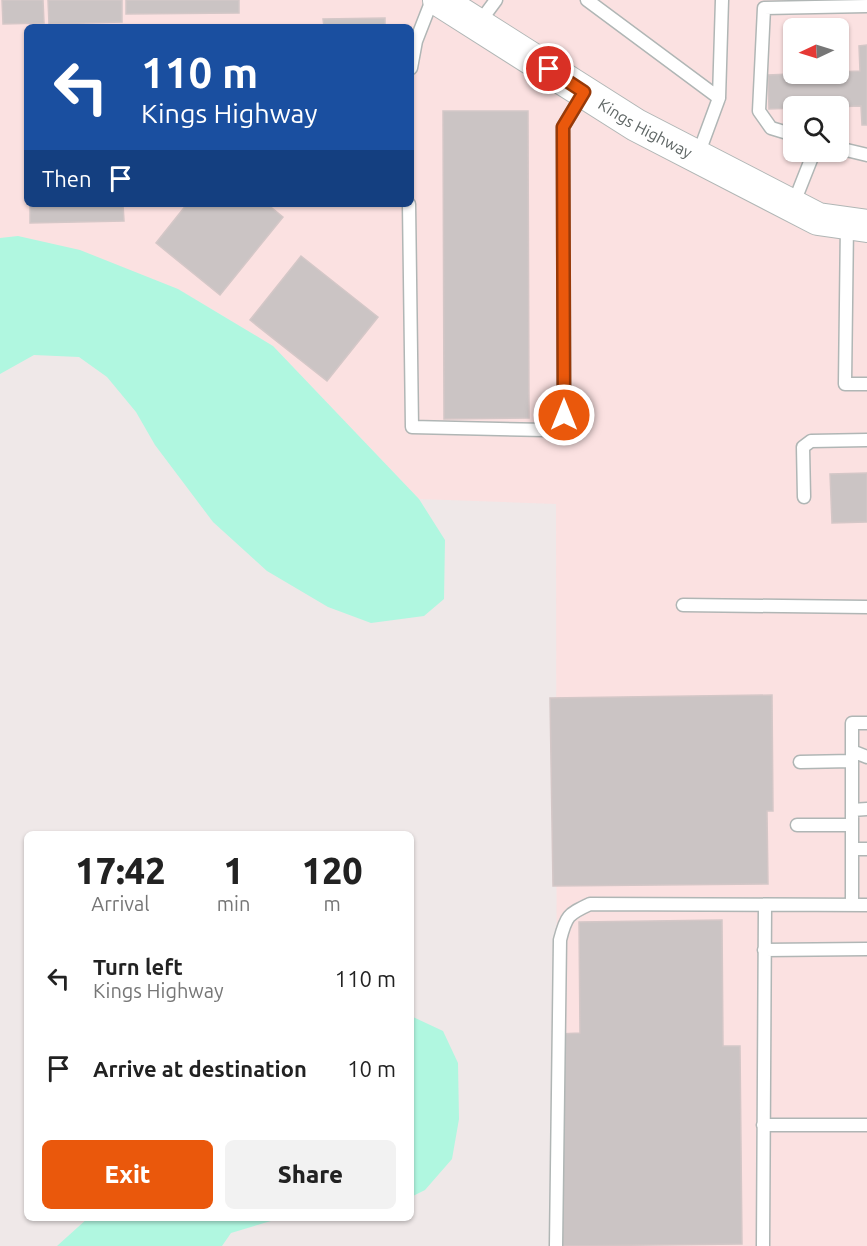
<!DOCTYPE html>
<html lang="en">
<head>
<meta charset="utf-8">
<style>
  body { margin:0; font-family:Ubuntu,sans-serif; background:#f2f2f2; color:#222; height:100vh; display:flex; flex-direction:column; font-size:22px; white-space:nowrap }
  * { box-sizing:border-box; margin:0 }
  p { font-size:20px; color:#767676 }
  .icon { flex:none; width:33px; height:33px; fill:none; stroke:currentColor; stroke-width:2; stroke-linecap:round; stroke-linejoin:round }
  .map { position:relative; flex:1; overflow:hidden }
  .drawer { position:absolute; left:24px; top:831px; width:390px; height:390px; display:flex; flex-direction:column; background:#fff; border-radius:9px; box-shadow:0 2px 4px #0004 }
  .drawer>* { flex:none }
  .hud { position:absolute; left:24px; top:24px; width:390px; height:183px; border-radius:9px; box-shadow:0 2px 4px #0004; background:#1a4fa0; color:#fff; overflow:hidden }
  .needle { width:39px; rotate:266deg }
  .fabs { position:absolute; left:783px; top:18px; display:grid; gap:12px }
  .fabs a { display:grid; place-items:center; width:66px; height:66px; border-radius:9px; background:#fff; box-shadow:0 2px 4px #0004; font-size:30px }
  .pin { position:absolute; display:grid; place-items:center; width:51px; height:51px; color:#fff; margin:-26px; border:3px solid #fff; border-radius:50%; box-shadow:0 2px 6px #0007 }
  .me { position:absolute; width:66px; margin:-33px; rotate:0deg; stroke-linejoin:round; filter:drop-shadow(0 0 4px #0008) }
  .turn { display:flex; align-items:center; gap:21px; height:126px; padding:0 18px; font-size:27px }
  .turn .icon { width:78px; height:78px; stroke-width:2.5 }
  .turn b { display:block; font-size:42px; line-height:51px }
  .then { display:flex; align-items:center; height:57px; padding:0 18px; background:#0003; gap:12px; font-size:22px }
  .eta { display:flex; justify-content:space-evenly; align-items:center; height:102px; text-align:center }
  .eta b { font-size:36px; font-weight:800; line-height:42px }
  .cta { display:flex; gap:12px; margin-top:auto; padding:12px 18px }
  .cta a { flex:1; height:69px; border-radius:9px; background:#ea580c; color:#fff; font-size:24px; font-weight:800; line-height:69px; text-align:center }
  .cta a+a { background:#f2f2f2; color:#222 }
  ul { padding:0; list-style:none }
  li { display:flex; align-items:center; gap:18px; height:90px; padding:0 18px }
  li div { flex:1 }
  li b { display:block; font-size:22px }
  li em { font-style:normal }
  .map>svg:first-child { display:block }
</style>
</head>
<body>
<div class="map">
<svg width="867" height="1246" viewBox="0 0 867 1246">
  <rect width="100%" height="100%" fill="#efe8e8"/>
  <path fill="#fbe1e1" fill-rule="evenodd" d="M0 0H867V1246H557L556 504 419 499 273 346 178 289 18 236 0 238ZM27 27H411V204H27ZM794 28H838V74H794ZM794 106H838V152H794Z"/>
  <path fill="#b0f7e0" d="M18 236 80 250 178 289 273 346 419 499 445 540 444 599 424 616 371 623 328 607 267 571 213 522 155 445 136 412 107 377 79 357 34 355 0 374V238Z
    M411 1016 443 1031 458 1063 459 1119 452 1159 425 1190 411 1197Z
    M88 1218H281L231 1233 222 1246H57Z"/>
  <path fill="#cbc4c4" stroke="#d4c7c7" stroke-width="1.5" d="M2 0H43L44 23 3 24Z
    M48 0H122V22L49 24Z
    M126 0H239V13L126 14Z
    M385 18V27H324L323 19Z
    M867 45V125H862L861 106 769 109 768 75 860 71 859 46Z
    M443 111H528L529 418 444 419Z
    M30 204H123L124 221 30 223Z
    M187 204H267L283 217 220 295 156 243Z
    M301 256 378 317 327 381 250 320Z
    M867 473V522L832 523 830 474Z
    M772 695 773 811H767L768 884 553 886 550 698Z
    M722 920 723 1046H740L742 1244 561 1246 559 1034 580 1033 579 922Z"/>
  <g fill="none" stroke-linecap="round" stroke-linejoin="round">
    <defs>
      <path id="service" d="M587 0 719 98 698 155
        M479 23 496 0
        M411 68 416 41 432 0
        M719 98 722 0
        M794 135 771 128 759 111 764 8 867 6
        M838 148 867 155
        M409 204 412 427 546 430 564 415 563 127 584 92
        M793 205 814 152
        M847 224 845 384H867
        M804 497 803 447 811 441 867 440
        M683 605 867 607
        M852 751 867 757
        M800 762 852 761
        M852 810 867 809
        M797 825H852
        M852 849H867
        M852 905V723H867
        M764 950 867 949
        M763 1125H867
        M556 1246 560 940C566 916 568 914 590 904L867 905
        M763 1246 765 905"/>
      <g id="tertiary">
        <path id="s1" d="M439 0 636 125 818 219 867 226"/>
      </g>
    </defs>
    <use href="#service" stroke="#b0b6b5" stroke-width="15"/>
    <use href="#tertiary" stroke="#b0b6b5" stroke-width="34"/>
    <use href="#service" stroke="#fff" stroke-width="12"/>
    <use href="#tertiary" stroke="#fff" stroke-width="32"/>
  </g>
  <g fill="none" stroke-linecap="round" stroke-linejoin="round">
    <defs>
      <path id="route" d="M549 69 584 92 563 127 564 415"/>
    </defs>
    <use href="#route" stroke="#983908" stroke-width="15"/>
    <use href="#route" stroke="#ea580c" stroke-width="10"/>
  </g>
  <g text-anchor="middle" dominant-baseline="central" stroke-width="4.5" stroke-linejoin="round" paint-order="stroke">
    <g font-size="16" fill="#5f6665" stroke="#fff">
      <text stroke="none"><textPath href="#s1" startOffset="243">Kings Highway</textPath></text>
    </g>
  </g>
</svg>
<div class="fabs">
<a><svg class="needle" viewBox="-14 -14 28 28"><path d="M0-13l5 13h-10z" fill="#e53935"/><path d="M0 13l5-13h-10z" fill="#767676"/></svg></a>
<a><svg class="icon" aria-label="search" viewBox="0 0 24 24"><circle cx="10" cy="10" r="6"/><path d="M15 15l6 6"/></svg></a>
</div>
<div class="pin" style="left:549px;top:69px;background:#d93025"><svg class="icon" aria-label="arrive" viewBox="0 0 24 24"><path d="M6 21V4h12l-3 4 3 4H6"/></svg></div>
<svg class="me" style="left:564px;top:415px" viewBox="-20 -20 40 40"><circle r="17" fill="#ea580c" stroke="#fff" stroke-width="3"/><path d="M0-11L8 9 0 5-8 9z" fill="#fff"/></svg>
<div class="hud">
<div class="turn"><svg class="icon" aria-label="left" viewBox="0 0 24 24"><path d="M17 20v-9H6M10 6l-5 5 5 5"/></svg><div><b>110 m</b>Kings Highway</div></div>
<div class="then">Then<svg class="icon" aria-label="arrive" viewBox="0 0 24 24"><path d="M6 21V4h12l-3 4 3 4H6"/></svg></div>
</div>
<section class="drawer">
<div class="eta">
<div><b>17:42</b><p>Arrival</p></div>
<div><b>1</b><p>min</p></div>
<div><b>120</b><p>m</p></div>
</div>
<ul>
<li><svg class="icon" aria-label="left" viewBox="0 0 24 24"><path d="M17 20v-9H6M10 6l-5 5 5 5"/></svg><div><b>Turn left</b><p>Kings Highway</p></div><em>110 m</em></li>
<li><svg class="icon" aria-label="arrive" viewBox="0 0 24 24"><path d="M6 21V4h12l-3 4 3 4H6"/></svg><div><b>Arrive at destination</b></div><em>10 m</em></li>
</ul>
<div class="cta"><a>Exit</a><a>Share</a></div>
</section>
</div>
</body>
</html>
